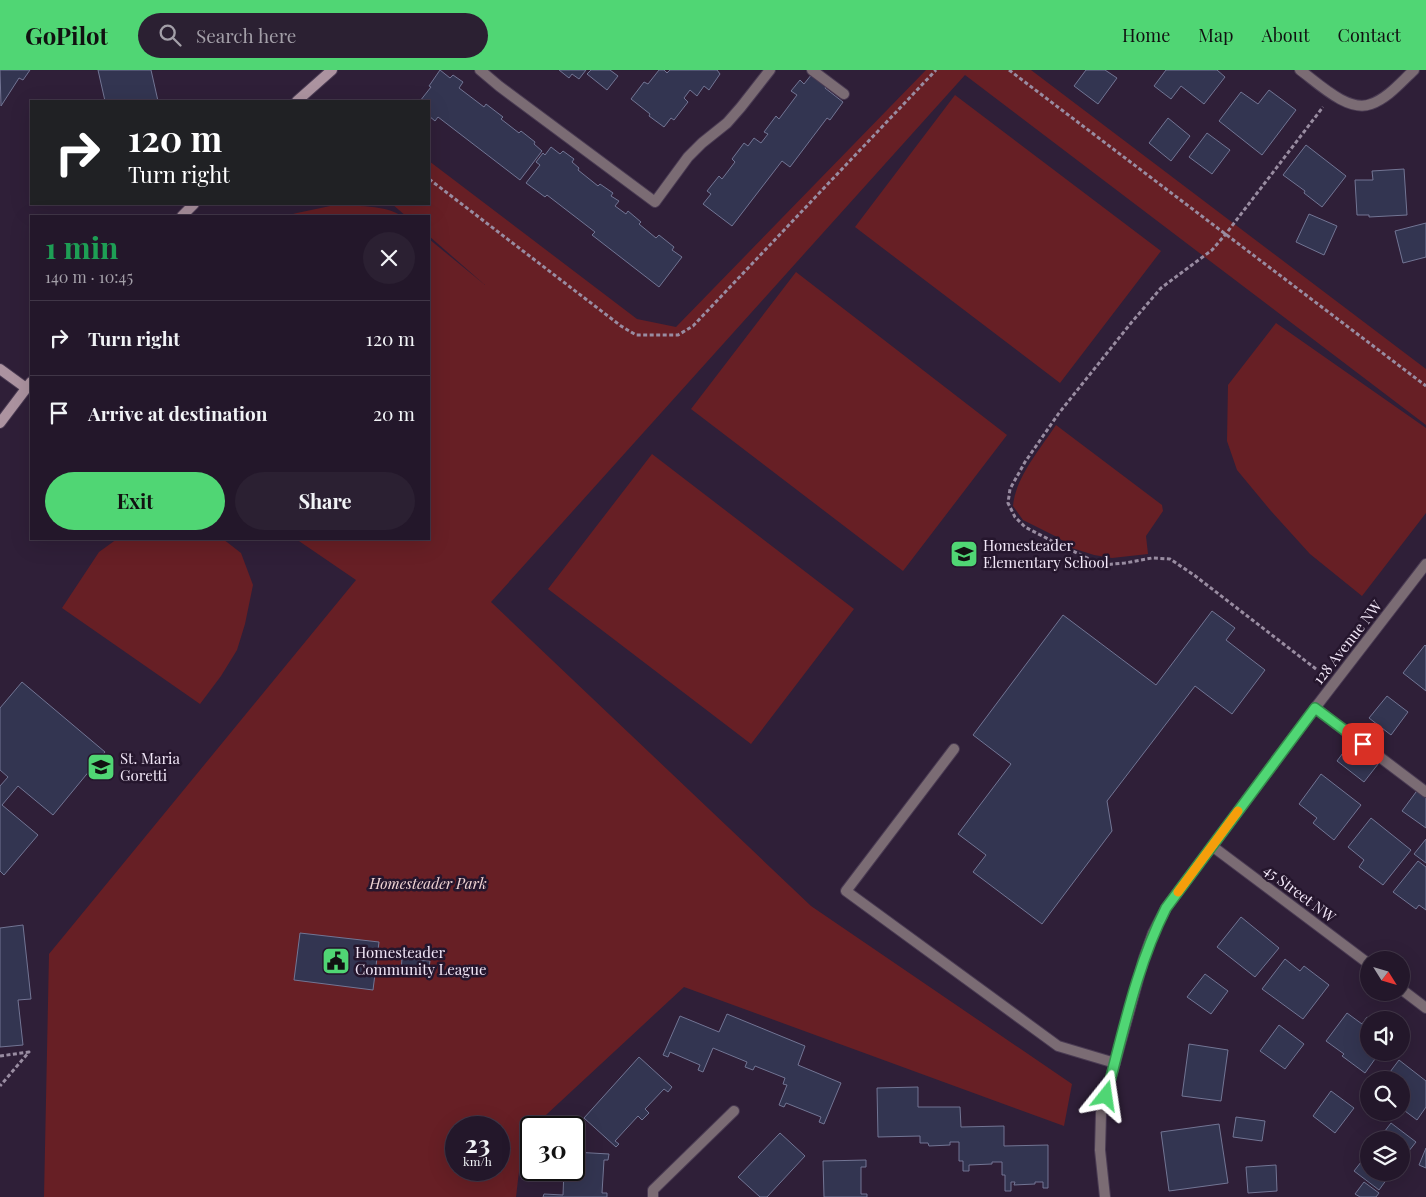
<!DOCTYPE html>
<html lang="en">
<head>
<meta charset="utf-8">
<style>
  body { margin:0; font-family:"Playfair Display",serif; background:#2b2032; color:#f1f3f6; height:100vh; display:flex; flex-direction:column; font-size:19px; white-space:nowrap }
  * { box-sizing:border-box; margin:0 }
  p { font-size:16px; color:#a39fa8 }
  .icon { flex:none; width:28px; height:28px; fill:none; stroke:currentColor; stroke-width:2; stroke-linecap:round; stroke-linejoin:round }
  .map { position:relative; flex:1; overflow:hidden }
  .side { position:absolute; left:30px; top:145px; width:400px; height:325px; display:flex; flex-direction:column; background:#23172a; border-radius:0px; box-shadow:0 5px 20px #0002,0 0 0 1px #403647 }
  .side>* { flex:none }
  .top-card { position:absolute; left:30px; top:30px; width:400px; height:105px; border-radius:0px; box-shadow:0 5px 20px #0002,0 0 0 1px #403647; background:#202124; color:#fff; overflow:hidden }
  .needle { width:32px; rotate:127deg }
  .buttons { position:absolute; left:1360px; top:881px; display:grid; gap:10px }
  .buttons a { display:grid; place-items:center; width:50px; height:50px; border-radius:50%; background:#23172a; box-shadow:0 5px 20px #0002,0 0 0 1px #403647; font-size:25px }
  .speed { position:absolute; left:445px; top:1046px; display:flex; gap:10px; font-size:25px; font-weight:700; text-align:center }
  .speed>* { display:grid; place-content:center; width:65px; height:65px; border-radius:50%; background:#23172a; box-shadow:0 5px 20px #0002,0 0 0 1px #403647; line-height:1 }
  .speed small { font-size:12px; font-weight:400 }
  .speed .limit { border:2px solid #111; border-radius:8px; background:#fff; color:#111 }
  .pin { position:absolute; display:grid; place-items:center; width:42px; height:42px; color:#fff; margin:-21px; border-radius:10px; box-shadow:0 2px 8px #0006 }
  .me { position:absolute; width:55px; margin:-28px; rotate:15deg; stroke-linejoin:round; filter:drop-shadow(0 0 4px #0008) }
  .turn { display:flex; align-items:center; gap:18px; height:105px; padding:0 15px; font-size:22px }
  .turn .icon { width:65px; height:65px; stroke-width:2.5 }
  .turn b { display:block; font-size:35px; line-height:42px }
  .round { display:grid; place-items:center; flex:none; width:52px; height:52px; border-radius:26px; background:#2b2032 }
  .overview { display:flex; align-items:center; justify-content:space-between; height:85px; padding:0 15px }
  h1 { font-size:30px; font-weight:700; line-height:38px; color:#1e9e55 }
  .cta { display:flex; gap:10px; margin-top:auto; padding:10px 15px }
  .cta a { flex:1; height:58px; border-radius:30px; background:#50d674; color:#111; font-size:20px; font-weight:700; line-height:58px; text-align:center }
  .cta a+a { background:#2b2032; color:#f1f3f6 }
  ul { padding:0; list-style:none }
  li { display:flex; align-items:center; gap:15px; height:75px; padding:0 15px; border-top:1px solid #403647 }
  li div { flex:1 }
  li b { display:block; font-size:19px }
  li em { font-style:normal }
  header { display:flex; align-items:center; gap:30px; box-sizing:border-box; height:70px; padding:0 25px; background:#50d674; color:#111 }
  header strong { font-size:24px }
  nav { display:flex; gap:28px; margin-inline-start:auto; font-size:18px }
  .search { width:350px; height:45px; background:#2b2032; display:flex; align-items:center; gap:12px; box-sizing:border-box; padding:0 18px; border-radius:28px; color:#a39fa8; font-size:19px }
  .map>svg:first-child { display:block }
</style>
</head>
<body>
<header>
<strong>GoPilot</strong>
<div class="search"><svg class="icon" aria-label="search" viewBox="0 0 24 24"><circle cx="10" cy="10" r="6"/><path d="M15 15l6 6"/></svg>Search here</div>
<nav><a>Home</a><a>Map</a><a>About</a><a>Contact</a></nav>
</header>
<div class="map">
<svg width="1426" height="1127" viewBox="0 0 1426 1127">
  <rect width="100%" height="100%" fill="#2f1f38"/>
  <path fill="#671f25" fill-rule="evenodd" d="M926 0H1031L1426 299V355L965 5 491 532 811 836 1072 1014 1064 1056 684 917 533 1057 531 1058V1059L523 1067 516 1127H44L49 884 356 510 296 469H429V169L485 215 429 166V146H406L392 134H429V91L637 249 676 257ZM456 1058H499V1100H456Z
    M955 25 1161 181 1060 313 855 157Z
    M335 135C353 136 388 135 401 146H285L297 143Z
    M796 202 1007 365 903 501 691 339Z
    M1276 253 1426 358V443L1362 526 1310 484 1271 441 1237 400 1227 371 1228 315Z
    M1056 355 1162 435 1163 441 1146 466 1148 484 1112 488 1094 485 1072 478 1059 468 1023 450 1013 436C1015 408 1041 378 1056 355Z
    M652 384 854 539 751 674 548 519Z
    M117 469H223L241 483 253 515 245 554 237 580 221 606 200 634 62 538 99 482Z"/>
  <path fill="#333551" stroke="#727594" d="M0 0H30L23 10 19 8 1 36Z
    M98 0H151L158 31H105Z
    M440 0 450 8 453 5 463 12 459 18 484 37 486 34 503 47 501 49 519 63 521 61 535 72 534 74 542 81 520 110 438 47 435 51 429 46V31H420L431 17 429 16Z
    M559 0H586L579 9 572 4 569 8Z
    M591 0H610L618 6 607 20 587 4Z
    M659 0H664L667 3 670 0H717L720 4 709 20 704 16 697 26 690 20 684 28 688 32 674 50 671 48 664 57 649 46 650 44 631 29 644 12 648 14Z
    M1086 0H1105L1117 8 1098 34 1074 16Z
    M1166 0H1217L1225 7 1204 34 1181 16 1171 29 1154 16Z
    M812 4 827 15 825 18 843 32 830 50 827 48 790 97 782 91 732 156 703 134 711 124 707 121 719 106 722 109 735 92 732 89 744 73 748 76 754 68 761 73 768 64 764 62 776 46 779 49 797 25 791 21 800 10 804 14Z
    M1269 20 1296 40 1262 85 1219 51 1241 22 1258 34Z
    M1168 48 1190 66 1171 91 1149 73Z
    M1207 63 1230 80 1212 104 1189 87Z
    M1306 75 1346 106 1322 137 1304 123 1305 121 1283 105Z
    M551 77 560 84 563 81 574 89 572 92 579 98 578 100 598 116 600 114 613 123 611 126 619 131 615 136 626 144 628 141 641 152 639 154 656 168 659 165 674 177 672 180 682 187 659 217 592 165 595 162 547 125 545 127 526 113 540 95 536 92 543 83 545 85Z
    M1404 99 1407 145 1369 147V145H1357L1355 110H1373L1372 101Z
    M1309 144 1337 156 1324 185 1296 172Z
    M1426 153V187L1403 193 1395 161Z
    M1212 541 1235 558 1226 570 1265 600 1232 644 1195 616 1107 731 1112 761 1042 854 973 802 986 785 958 764 1011 694 973 665 1063 545 1156 615Z
    M1425 575 1426 576V621L1403 603Z
    M22 612 105 682 53 745 18 716 2 735 38 765 4 805 0 801V716L8 707 0 700V638Z
    M1387 626 1408 642 1391 665 1369 648Z
    M1354 668 1382 689 1364 712 1337 691Z
    M1321 704 1361 735 1334 770 1313 753 1317 748 1299 734Z
    M1419 718 1426 723V758L1402 741Z
    M1371 748 1411 780 1383 815 1359 797 1364 790 1348 777Z
    M1426 769V793L1414 784Z
    M1418 791 1426 797V840L1419 835 1416 839 1393 822Z
    M1241 847 1279 878 1255 907 1217 877Z
    M23 855 31 929 18 930 23 975 0 977V858Z
    M300 863 379 872 373 920 294 910Z
    M402 888 430 891 428 905 401 902Z
    M1285 889 1300 901 1304 896 1329 915 1303 949 1262 919Z
    M1205 904 1228 921 1211 944 1187 927Z
    M1347 943 1362 954 1367 947 1371 950H1369V982H1380L1365 1003 1342 986 1344 984 1326 971Z
    M727 944 805 976 798 995 841 1013 824 1054 819 1052 821 1047 786 1033 784 1037 779 1035 787 1015 783 1014 785 1008 755 996 753 1000 745 997 747 992 713 978 703 1002 698 1000 700 995 670 982 668 987 663 985 680 946 719 962Z
    M1279 955 1304 974 1285 999 1260 981Z
    M1189 974 1228 980 1221 1031 1182 1026Z
    M639 987 672 1017 668 1022 664 1019 645 1039 649 1043 642 1050 638 1046 615 1071 619 1074 616 1077 584 1048Z
    M1399 990 1426 1011V1037L1417 1050 1401 1038V1010H1384Z
    M918 1017V1037H960L961 1057 1004 1056V1076L1048 1075V1118H1043V1112H1035V1114L1014 1115 1015 1112H1011V1121H1005V1105H1002V1092H992V1094L969 1095V1101H963V1091H959V1072H950V1075L929 1076 928 1073H920V1066L878 1067 877 1018Z
    M1331 1021 1354 1038 1335 1063 1313 1046Z
    M1236 1047 1265 1051 1262 1071 1233 1067Z
    M1391 1053 1416 1072 1401 1091V1070H1378Z
    M1219 1054 1228 1113 1169 1121 1161 1062Z
    M780 1063 805 1086 767 1127H760L738 1107Z
    M1426 1078V1098L1419 1095Z
    M574 1082 609 1084 608 1090H604L602 1123H607V1127H543L544 1124 563 1125 564 1100H574Z
    M1369 1082V1102H1392L1379 1120 1354 1101Z
    M866 1090V1097H861V1124H867V1127H824L823 1091Z
    M1276 1095 1277 1121 1248 1123 1246 1097Z
    M1364 1112 1379 1123 1376 1127H1360L1355 1124Z"/>
  <g fill="none" stroke-linecap="round" stroke-linejoin="round">
    <defs>
      <path id="lane" d="M480 0 499 16 655 132 688 87 702 73 727 53 741 37 770 0
        M812 0 844 24
        M1315 638 1426 722
        M954 679 846 821 1058 976 1115 993
        M653 1127V1120L734 1041"/>
      <path id="street" d="M1300 0C1318 13 1348 43 1371 34 1388 28 1401 12 1414 0
        M1212 776 1369 894
        M1401 919 1426 938
        M1105 1127 1100 1080 1101 1043 1144 888 1153 863 1166 838 1315 638 1426 494"/>
      <path id="secondary" d="M297 31 332 0
        M182 146 194 134
        M0 299 26 318
        M0 353 31 312"/>
    </defs>
    <use href="#lane" stroke="#4a3b53" stroke-width="12"/>
    <use href="#street" stroke="#4a3b53" stroke-width="12"/>
    <use href="#secondary" stroke="#4a3b53" stroke-width="12"/>
    <path stroke="#998ca1" stroke-width="3" stroke-dasharray="4 2.5" stroke-linecap="butt" d="M1009 0 1426 316
      M429 109 621 256 636 265H678L693 256 936 0
      M1316 599 1194 505 1170 489 1152 488 1125 493 1102 495 1054 472 1025 457 1015 447 1008 433 1010 419 1025 392 1059 343 1131 253 1161 218 1212 180 1225 165 1323 37
      M0 986 29 982 0 1016"/>
    <use href="#lane" stroke="#7b6c74" stroke-width="10"/>
    <use href="#street" stroke="#7b6c74" stroke-width="10"/>
    <use href="#secondary" stroke="#ac93a0" stroke-width="10"/>
  </g>
  <g fill="none" stroke-linecap="round" stroke-linejoin="round">
    <defs>
      <path id="route" d="M1106 1026C1123 963 1136 897 1166 838L1315 638 1363 674"/>
    </defs>
    <use href="#route" stroke="#348b4b" stroke-width="12"/>
    <use href="#route" stroke="#50d674" stroke-width="9"/>
    <path stroke="#f59e0b" stroke-width="9" d="M1178 822 1238 741"/>
  </g>
  <defs>
    <symbol id="school-square" viewBox="-11 -11 22 22"><rect x="-9" y="-9" width="18" height="18" rx="4" fill="#50d674" stroke="#25162d"/><path d="M0-5L7-2L0 1L-7-2ZM-4 1L0 2.5L4 1V4Q0 6-4 4Z" fill="#111"/></symbol>
    <symbol id="civic-square" viewBox="-11 -11 22 22"><rect x="-9" y="-9" width="18" height="18" rx="4" fill="#50d674" stroke="#25162d"/><path d="M-.6-6.5H3V-4.5H.6V-3L4-1V1h2V6H-6V1h2V-1L-.6-3ZM-1.2 2.5V6h2.4V2.5Z" fill="#111"/></symbol>
  </defs>
  <g fill-rule="evenodd">
    <use href="#school-square" x="948" y="468" width="32" height="32"/>
    <use href="#school-square" x="85" y="681" width="32" height="32"/>
    <use href="#civic-square" x="320" y="875" width="32" height="32"/>
  </g>
  <g text-anchor="middle" dominant-baseline="central" stroke-width="5" stroke-linejoin="round" paint-order="stroke">
    <g font-size="15" fill="#f1e6f7" stroke="#25162d" text-anchor="start">
      <text x="983" y="475">Homesteader<tspan x="983" dy="17">Elementary School</tspan></text>
      <text x="120" y="688">St. Maria<tspan x="120" dy="17">Goretti</tspan></text>
      <text x="355" y="882">Homesteader<tspan x="355" dy="17">Community League</tspan></text>
    </g>
    <g font-size="15" fill="#f1e6f7" stroke="#25162d">
      <text transform="translate(1347 572) rotate(-52)">128 Avenue NW</text>
      <text transform="translate(1300 823) rotate(37)">45 Street NW</text>
    </g>
    <g font-size="15" font-style="italic" fill="#f1d5d5" stroke="#25162d">
      <text x="428" y="813">Homesteader Park</text>
    </g>
  </g>
</svg>
<div class="buttons">
<a><svg class="needle" viewBox="-14 -14 28 28"><path d="M0-13l5 13h-10z" fill="#e53935"/><path d="M0 13l5-13h-10z" fill="#a39fa8"/></svg></a>
<a><svg class="icon" aria-label="sound" viewBox="0 0 24 24"><path d="M4 9h4l5-4v14l-5-4H4zM17 9q2 3 0 6"/></svg></a>
<a><svg class="icon" aria-label="search" viewBox="0 0 24 24"><circle cx="10" cy="10" r="6"/><path d="M15 15l6 6"/></svg></a>
<a><svg class="icon" aria-label="layers" viewBox="0 0 24 24"><path d="M12 4l9 5-9 5-9-5zM3 14l9 5 9-5"/></svg></a>
</div>
<div class="speed"><div>23<small>km/h</small></div><div class="limit">30</div></div>
<div class="pin" style="left:1363px;top:674px;background:#d93025"><svg class="icon" aria-label="arrive" viewBox="0 0 24 24"><path d="M6 21V4h12l-3 4 3 4H6"/></svg></div>
<svg class="me" style="left:1106px;top:1026px" viewBox="-20 -20 40 40"><path d="M0-17L14 15 0 8-14 15z" fill="#50d674" stroke="#fff" stroke-width="4"/></svg>
<div class="top-card">
<div class="turn"><svg class="icon" aria-label="right" viewBox="0 0 24 24"><path d="M7 20v-9h11M14 6l5 5-5 5"/></svg><div><b>120 m</b>Turn right</div></div>
</div>
<section class="side">
<div class="overview"><div><h1>1 min</h1><p>140 m · 10:45</p></div><a class="round"><svg class="icon" aria-label="close" viewBox="0 0 24 24"><path d="M6 6l12 12M18 6L6 18"/></svg></a></div>
<ul>
<li><svg class="icon" aria-label="right" viewBox="0 0 24 24"><path d="M7 20v-9h11M14 6l5 5-5 5"/></svg><div><b>Turn right</b></div><em>120 m</em></li>
<li><svg class="icon" aria-label="arrive" viewBox="0 0 24 24"><path d="M6 21V4h12l-3 4 3 4H6"/></svg><div><b>Arrive at destination</b></div><em>20 m</em></li>
</ul>
<div class="cta"><a>Exit</a><a>Share</a></div>
</section>
</div>
</body>
</html>
